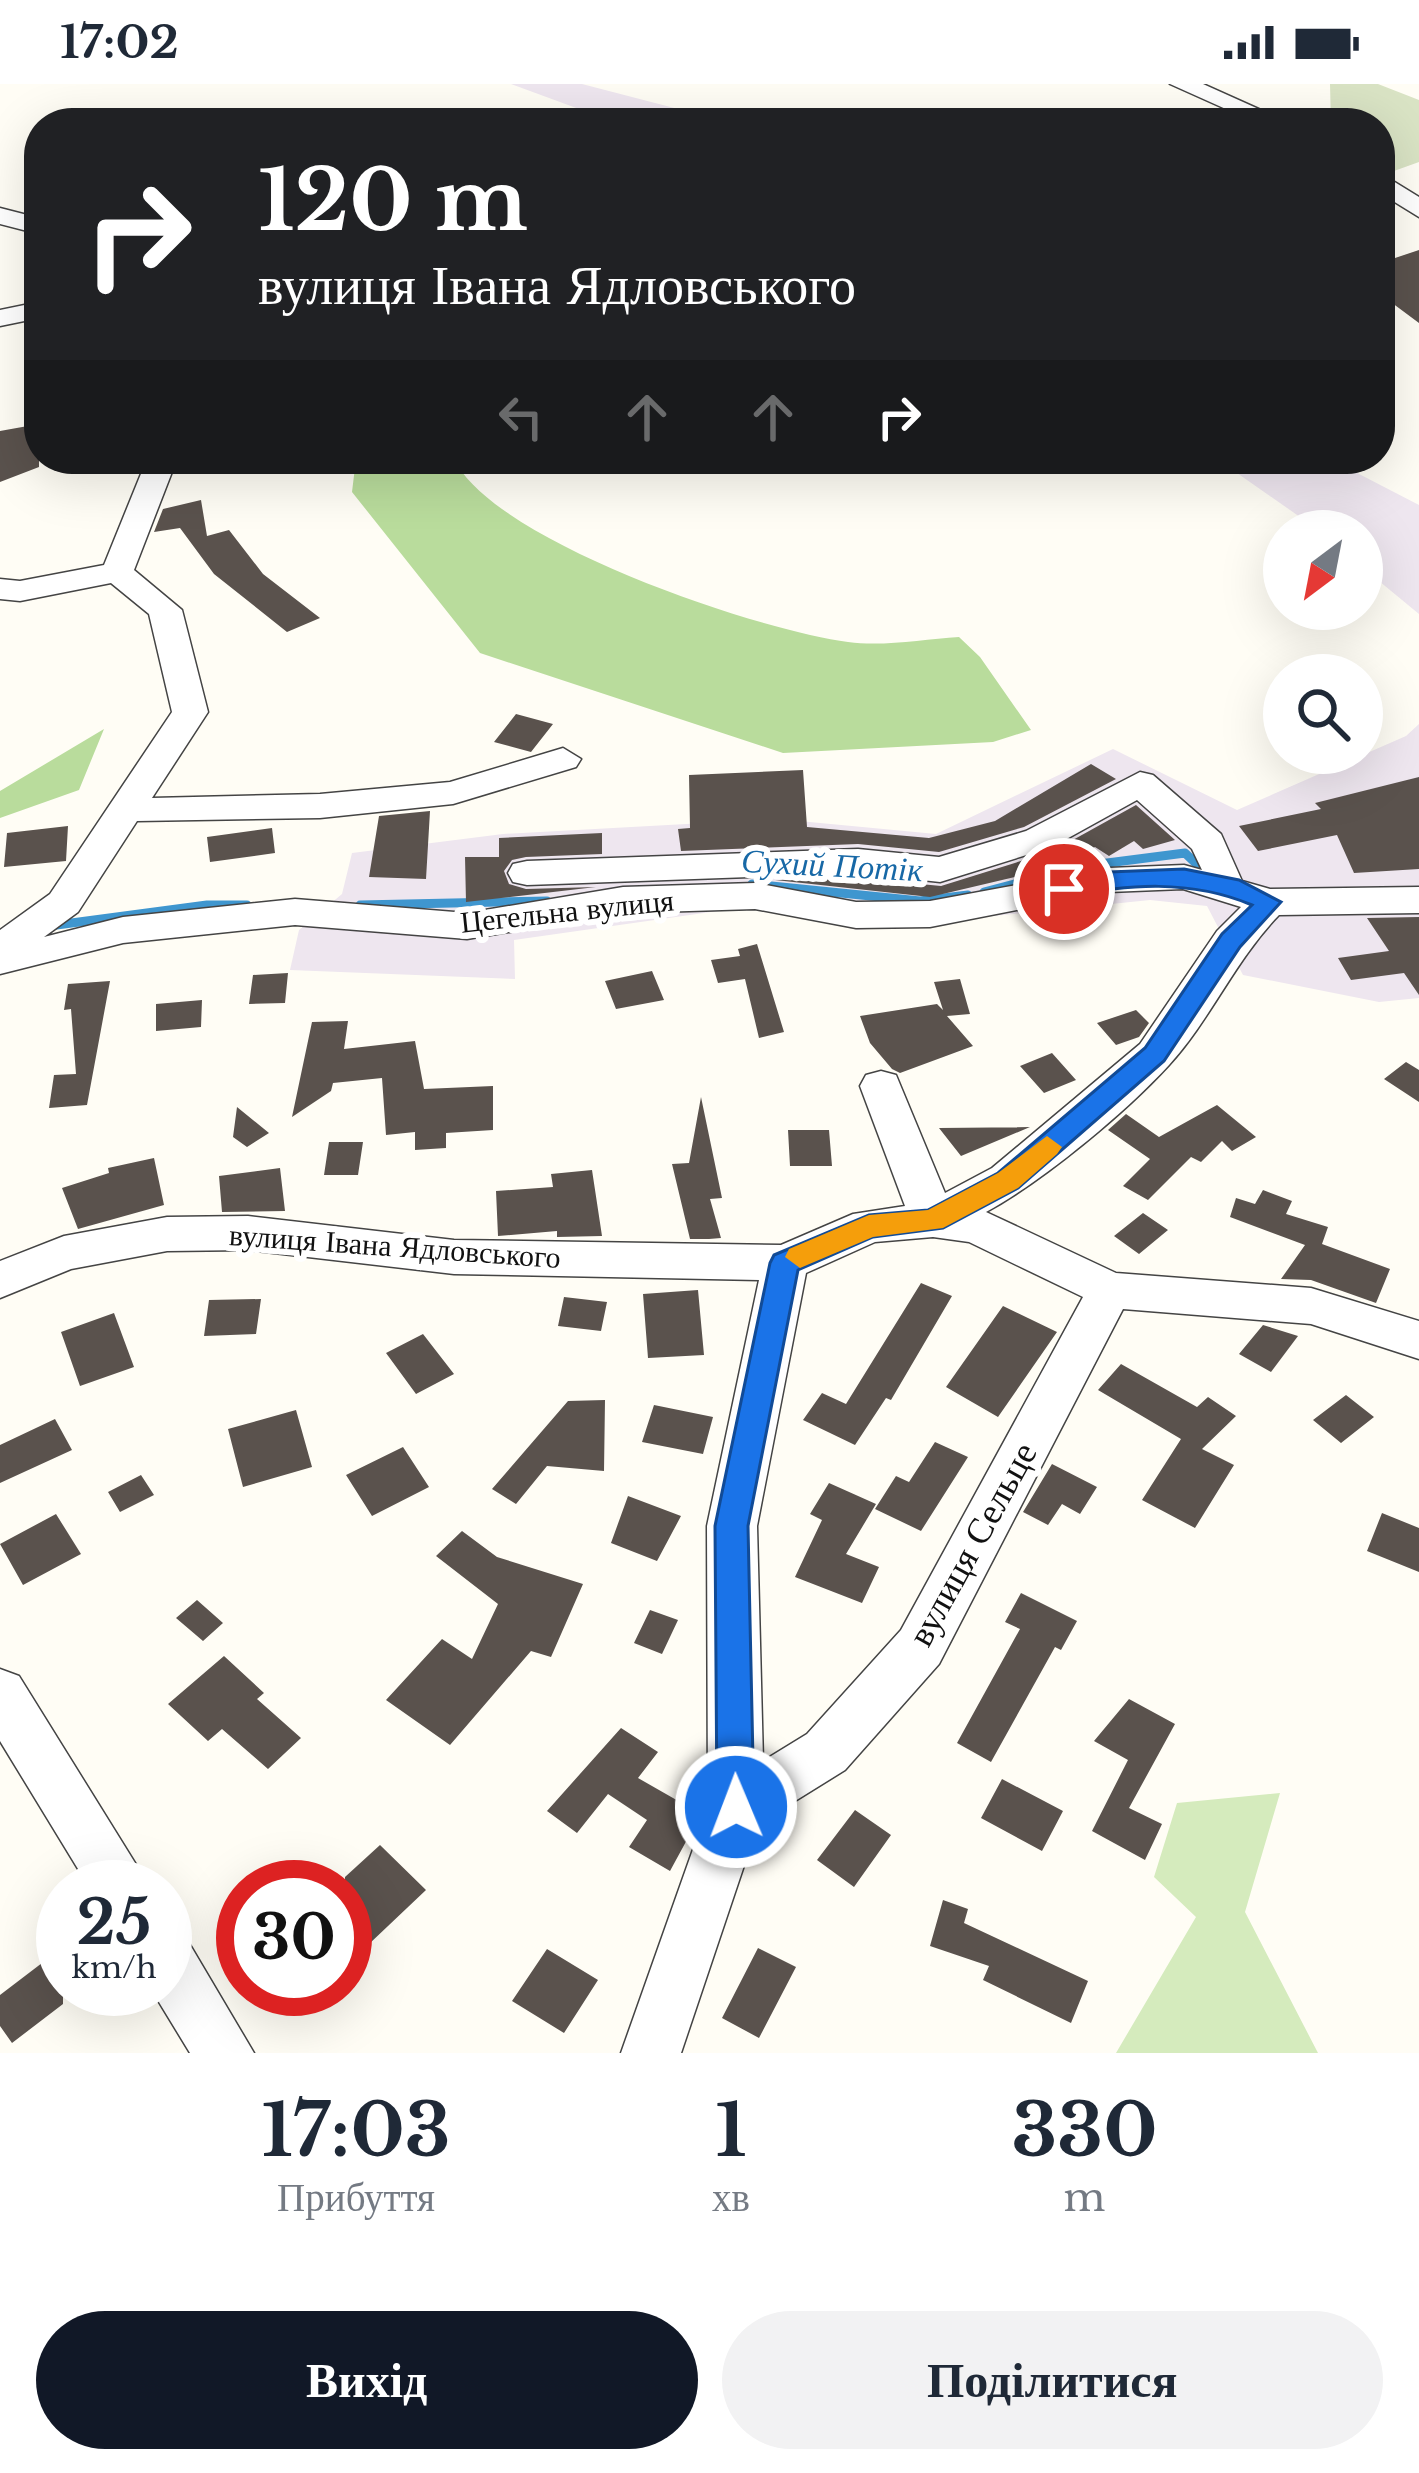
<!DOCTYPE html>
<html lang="uk">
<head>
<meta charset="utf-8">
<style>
  body { margin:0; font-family:"Libre Baskerville",serif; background:#f2f2f3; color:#1f2937; height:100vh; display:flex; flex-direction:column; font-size:45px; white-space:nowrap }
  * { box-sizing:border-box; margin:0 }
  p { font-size:39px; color:#747a83 }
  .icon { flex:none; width:66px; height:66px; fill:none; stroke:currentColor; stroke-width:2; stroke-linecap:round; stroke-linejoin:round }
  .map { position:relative; height:1969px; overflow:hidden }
  .drawer { display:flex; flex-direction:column; background:#fff; flex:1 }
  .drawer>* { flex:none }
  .hud { position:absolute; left:24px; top:24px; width:1371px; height:366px; border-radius:48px; box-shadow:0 12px 48px #0002; background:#202124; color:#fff; overflow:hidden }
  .needle { width:78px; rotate:212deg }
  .tools { position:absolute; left:1263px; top:426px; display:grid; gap:24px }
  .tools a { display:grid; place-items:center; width:120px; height:120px; border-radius:50%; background:#fff; box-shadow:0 12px 48px #0002; font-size:60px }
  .speed { position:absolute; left:36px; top:1776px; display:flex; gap:24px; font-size:60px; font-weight:700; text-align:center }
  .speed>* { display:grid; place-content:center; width:156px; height:156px; border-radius:50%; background:#fff; box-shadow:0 12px 48px #0002; line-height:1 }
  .speed small { font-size:30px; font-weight:400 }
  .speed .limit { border:18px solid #d22; background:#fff; color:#111 }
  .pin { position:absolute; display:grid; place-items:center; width:102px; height:102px; color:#fff; margin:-51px; border:6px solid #fff; border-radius:50%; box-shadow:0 3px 12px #0007 }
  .me { position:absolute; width:132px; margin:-66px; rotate:359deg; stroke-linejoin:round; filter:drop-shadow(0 0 9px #0008) }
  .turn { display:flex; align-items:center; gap:42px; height:252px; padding:0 36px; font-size:54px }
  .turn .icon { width:156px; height:156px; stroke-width:2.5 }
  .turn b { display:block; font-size:84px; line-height:102px }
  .lanes { display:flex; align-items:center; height:114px; padding:0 36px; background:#0003; justify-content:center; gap:60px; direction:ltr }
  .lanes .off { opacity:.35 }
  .eta { display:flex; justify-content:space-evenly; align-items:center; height:204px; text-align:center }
  .eta b { font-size:72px; font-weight:700; line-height:84px }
  .action { display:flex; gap:24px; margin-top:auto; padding:24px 36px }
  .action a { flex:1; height:138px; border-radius:72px; background:#111827; color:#fff; font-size:48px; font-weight:700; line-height:138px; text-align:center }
  .action a+a { background:#f2f2f3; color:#1f2937 }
  .status { display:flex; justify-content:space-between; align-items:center; height:84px; padding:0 60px; background:#fff; direction:ltr }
  .status svg { height:33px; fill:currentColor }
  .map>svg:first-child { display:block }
</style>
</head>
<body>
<div class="status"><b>17:02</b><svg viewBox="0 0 49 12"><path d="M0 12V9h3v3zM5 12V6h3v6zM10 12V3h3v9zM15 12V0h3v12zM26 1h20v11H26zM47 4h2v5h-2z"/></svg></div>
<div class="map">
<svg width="1419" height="1969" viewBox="0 0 1419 1969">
  <rect width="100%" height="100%" fill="#fffdf5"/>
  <path fill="#eee6ef" d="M511 0H582L732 39H617Z
    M1217 375H1330L1419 421V530L1362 483V447H1320Z
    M1419 640V914L1379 918 1243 891 1207 822 1150 816 858 846 746 823 514 856 515 895 290 886 299 846 342 810 352 769 503 750 778 735 936 750 1113 665 1237 726 1406 652Z"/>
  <path fill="#d5ebbd" d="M1280 1709 1245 1828 1318 1969H1116L1196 1833 1154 1793 1177 1719Z"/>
  <path fill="#b9dc9c" d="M356 375H454C494 458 757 546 848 558 883 563 924 555 959 553L980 573 1031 646 993 658 783 669 480 569 352 408Z
    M104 645 79 706 0 734V707Z"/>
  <path fill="#d9e3c4" d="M1330 0H1378L1419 16V78L1380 92V39H1331Z"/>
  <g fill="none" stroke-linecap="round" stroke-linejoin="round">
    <path stroke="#3f96cf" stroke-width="9" d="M752 800 920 817 968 811
      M984 808 1084 782 1185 769 1207 790
      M360 821 547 817
      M49 842 207 821H247"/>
  </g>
  <path fill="#5a524d" d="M1419 166V239L1380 210V179Z
    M39 340V383L0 398V347Z
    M201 416 207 452 229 446 263 490 320 534 287 548 214 490 180 444 154 448 163 425Z
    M516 630 553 640 531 668 494 658Z
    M1091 680 1116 695 1024 743 939 768 858 760 681 767 678 745 690 744 689 691 803 686 807 743 929 754 995 737Z
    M1419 693V785L1354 789 1337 751 1258 767 1239 742 1321 725 1315 719Z
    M1136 721 1175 756 1143 765 1134 757 1109 772 1095 763 1032 789 930 813 775 796 858 794 941 802 1053 767Z
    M430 727 426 795 369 793 379 732Z
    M68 742 66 777 4 783 7 749Z
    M272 744 275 769 210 778 207 753Z
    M602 749V770L526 773 512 776 504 787 509 800 526 805 596 803 466 818 465 773H499V754Z
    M1419 833V911L1404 889 1351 896 1338 874 1389 867 1367 834Z
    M757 860 784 948 759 954 745 895 718 899 711 876 740 872 738 865Z
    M652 887 664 916 616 925 605 897Z
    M288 889 285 919 249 920 253 891Z
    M960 895 970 930 947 932 973 962 900 989 892 985 870 959 860 932 937 920 943 926 934 898Z
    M110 897 87 1021 49 1024 54 991 76 990 71 925 64 926 68 900Z
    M202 916 201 943 156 947V920Z
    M1136 926 1149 939 1139 953 1116 961 1097 939Z
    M348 937 344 965 415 957 424 1005 493 1002V1046L446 1049V1064L415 1066V1048L386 1051 382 994 333 999 331 1007 292 1033 312 938Z
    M1052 969 1076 996 1044 1009 1020 982Z
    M1406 978 1419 986V1018L1384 995Z
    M701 1013 722 1114 710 1115 721 1154 709 1155H690L672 1080 689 1079Z
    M1217 1021 1256 1053 1232 1067 1222 1057 1201 1078 1191 1073 1148 1116 1123 1102 1150 1075 1108 1046 1126 1030 1159 1053Z
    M237 1023 269 1049 247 1063 233 1053Z
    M1030 1043 961 1072 939 1044Z
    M788 1046H829L832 1082H790Z
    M329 1058H363L358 1091H324Z
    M154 1074 164 1121 78 1145 62 1104 109 1089 108 1084Z
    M280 1084 285 1127 222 1128 219 1092Z
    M592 1086 602 1152 557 1153V1147L498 1152 496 1107 553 1103 551 1090Z
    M1263 1106 1292 1117 1286 1130 1328 1143 1322 1160 1390 1185 1376 1219 1311 1196 1281 1195 1305 1161 1230 1133 1236 1114 1255 1120Z
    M1143 1129 1168 1146 1139 1170 1114 1152Z
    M921 1199 952 1212 891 1316 886 1314 855 1361 803 1336 822 1309 846 1320Z
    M698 1206 704 1271 648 1274 643 1210Z
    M564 1213 607 1218 601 1247 558 1242Z
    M261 1215 256 1250 204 1252 209 1216Z
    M1003 1222 1057 1248 998 1333 946 1303Z
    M114 1229 134 1283 80 1302 61 1248Z
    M1263 1241 1298 1252 1271 1288 1239 1270Z
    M423 1250 454 1290 416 1310 386 1269Z
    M1121 1280 1197 1323 1208 1313 1236 1332 1202 1365 1234 1381 1195 1444 1142 1416 1181 1355 1098 1306Z
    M1346 1311 1374 1333 1341 1359 1313 1336Z
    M605 1316 604 1387 547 1382 516 1420 492 1405 568 1317Z
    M654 1321 713 1333 703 1370 642 1358Z
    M296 1326 312 1383 243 1403 228 1345Z
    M55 1335 72 1366 0 1399V1361Z
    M935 1358 968 1373 921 1447 875 1425 896 1392 909 1398Z
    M403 1363 429 1403 372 1432 346 1391Z
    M1052 1380 1097 1403 1080 1430 1062 1420 1048 1441 1023 1428Z
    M141 1391 154 1411 120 1428 108 1408Z
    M829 1399 876 1420 846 1470 879 1483 862 1519 795 1493 822 1436 810 1430Z
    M628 1412 681 1432 657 1477 611 1459Z
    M1382 1429 1419 1444V1488L1367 1467Z
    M56 1430 81 1470 23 1501 0 1460Z
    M462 1447 497 1473 583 1500 551 1573 531 1567 450 1661 386 1616 442 1555 472 1575 498 1520 436 1472Z
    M1021 1509 1077 1537 1061 1566 1055 1563 991 1678 957 1659 1020 1545 1005 1538Z
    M197 1516 223 1539 203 1557 176 1534Z
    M650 1526 678 1536 662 1570 634 1559Z
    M224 1572 264 1609 257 1615 301 1654 268 1685 222 1645 208 1657 168 1620Z
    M1129 1615 1175 1640 1129 1724 1162 1740 1145 1776 1092 1747 1128 1676 1094 1657Z
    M621 1644 658 1668 638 1694 701 1730 670 1787 629 1763 647 1736 608 1710 577 1749 547 1727Z
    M1002 1695 1063 1727 1042 1767 981 1734Z
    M855 1726 891 1751 854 1803 817 1776Z
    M380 1761 426 1806 369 1860 345 1835V1793Z
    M943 1816 968 1825 964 1839 1088 1897 1071 1939 983 1896 989 1882 930 1862Z
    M63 1863V1920L12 1959 0 1942V1911Z
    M758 1864 796 1883 759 1954 722 1934Z
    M547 1865 598 1896 564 1949 512 1917Z"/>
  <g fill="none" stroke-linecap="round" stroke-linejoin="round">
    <defs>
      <path id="minor" d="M1170 0H1203L1290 39H1257Z
        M1380 89 1419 113V133L1380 109Z
        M0 124 39 134V150L0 140Z
        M39 218V234L0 242V226Z
        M147 375H177L134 486 182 526 208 628 152 714 320 710 450 698 563 664 581 675 576 683 453 720 320 734 137 737 78 828 44 853 123 833 295 815 467 829 623 803 755 799 856 818 930 817 1109 784 1184 781 1202 786 1192 765 1137 716 1052 763 940 798 858 789 527 801 513 798 508 789 513 780 527 777 858 765 939 773 1026 747 1140 688 1153 691 1221 750 1242 797 1270 805 1419 803V829L1279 831C1235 876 1211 935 1169 981 1125 1029 1043 1097 986 1128L1116 1189 1311 1204 1419 1237V1275L1311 1240 1123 1225 939 1580 845 1686 758 1740 681 1969H621L708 1723 707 1442 759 1196 454 1190 248 1166 167 1167 71 1185 0 1214V1177L64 1152 167 1133 248 1132 454 1156 781 1161 853 1130 905 1122 860 1002 866 991 881 987 896 991 945 1109 992 1084 1140 960 1217 847 1241 823 1183 805 1109 808 930 843 856 844 755 825 623 829 467 855 295 841 123 859 0 890V846L50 810 172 628 149 530 111 499 20 517 0 515V495L20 497 104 481ZM933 1153 969 1158 1083 1213 901 1546 807 1650 763 1677 757 1442 806 1189 875 1158Z
        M0 1585 19 1592 150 1803H89L0 1657Z
        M165 1845 186 1854 254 1969H190L151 1905H165Z"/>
    </defs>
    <use href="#minor" stroke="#444" stroke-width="3"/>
    <use href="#minor" fill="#fff" fill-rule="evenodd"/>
  </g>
  <path fill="#1a73e8" stroke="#114b97" stroke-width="3" d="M1184 785 1239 796 1281 818 1240 863 1164 977 1018 1104 943 1144 873 1153 798 1186 748 1442 754 1723 748 1735 736 1740 723 1735 717 1723 715 1442 770 1179 774 1171 869 1131 928 1126 998 1089 1145 964 1222 850 1252 821C1190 795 1128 800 1064 813L1052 805 1055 799 1109 788Z"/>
  <path fill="#f59e0b" d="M1047 1052 1062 1063 1057 1070 1018 1104 943 1144 873 1153 800 1184 785 1173 789 1165 869 1131 928 1126 998 1089Z"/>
  <g text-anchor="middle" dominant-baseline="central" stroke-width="12" stroke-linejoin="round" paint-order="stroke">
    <g font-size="30" fill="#111" stroke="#fff">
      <text transform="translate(567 827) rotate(-6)">Цегельна вулиця</text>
      <text transform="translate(395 1162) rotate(4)">вулиця Івана Ядловського</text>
    </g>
    <g font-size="33" font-style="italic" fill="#1768a6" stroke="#fff">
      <text transform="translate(832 781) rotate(3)">Сухий Потік</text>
    </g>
    <g font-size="36" fill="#111" stroke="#fff">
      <text transform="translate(972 1460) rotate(-61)">вулиця Сельце</text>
    </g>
  </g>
</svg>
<div class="tools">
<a><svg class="needle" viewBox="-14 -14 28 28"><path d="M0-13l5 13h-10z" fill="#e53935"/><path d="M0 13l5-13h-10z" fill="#747a83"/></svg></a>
<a><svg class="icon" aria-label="search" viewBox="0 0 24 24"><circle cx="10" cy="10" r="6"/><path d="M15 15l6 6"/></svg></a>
</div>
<div class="speed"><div>25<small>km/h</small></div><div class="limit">30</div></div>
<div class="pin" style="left:1064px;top:805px;background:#d93025"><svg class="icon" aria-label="arrive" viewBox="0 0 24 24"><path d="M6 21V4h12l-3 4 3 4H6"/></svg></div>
<svg class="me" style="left:736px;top:1723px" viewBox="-20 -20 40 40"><circle r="17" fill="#1a73e8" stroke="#fff" stroke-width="3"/><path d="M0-11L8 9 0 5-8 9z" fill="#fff"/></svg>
<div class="hud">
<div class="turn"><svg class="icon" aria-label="right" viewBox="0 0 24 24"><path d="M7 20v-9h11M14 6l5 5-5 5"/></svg><div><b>120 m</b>вулиця Івана Ядловського</div></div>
<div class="lanes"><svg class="icon off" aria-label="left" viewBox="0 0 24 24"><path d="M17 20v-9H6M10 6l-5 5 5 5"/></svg><svg class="icon off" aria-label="ahead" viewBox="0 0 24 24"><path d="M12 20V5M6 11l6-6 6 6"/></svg><svg class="icon off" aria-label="ahead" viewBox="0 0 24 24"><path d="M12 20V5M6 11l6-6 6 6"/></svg><svg class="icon" aria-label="right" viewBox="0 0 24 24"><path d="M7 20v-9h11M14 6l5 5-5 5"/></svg></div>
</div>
</div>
<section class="drawer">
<div class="eta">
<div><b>17:03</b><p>Прибуття</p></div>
<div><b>1</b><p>хв</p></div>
<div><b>330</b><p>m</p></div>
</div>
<div class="action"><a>Вихід</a><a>Поділитися</a></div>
</section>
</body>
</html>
